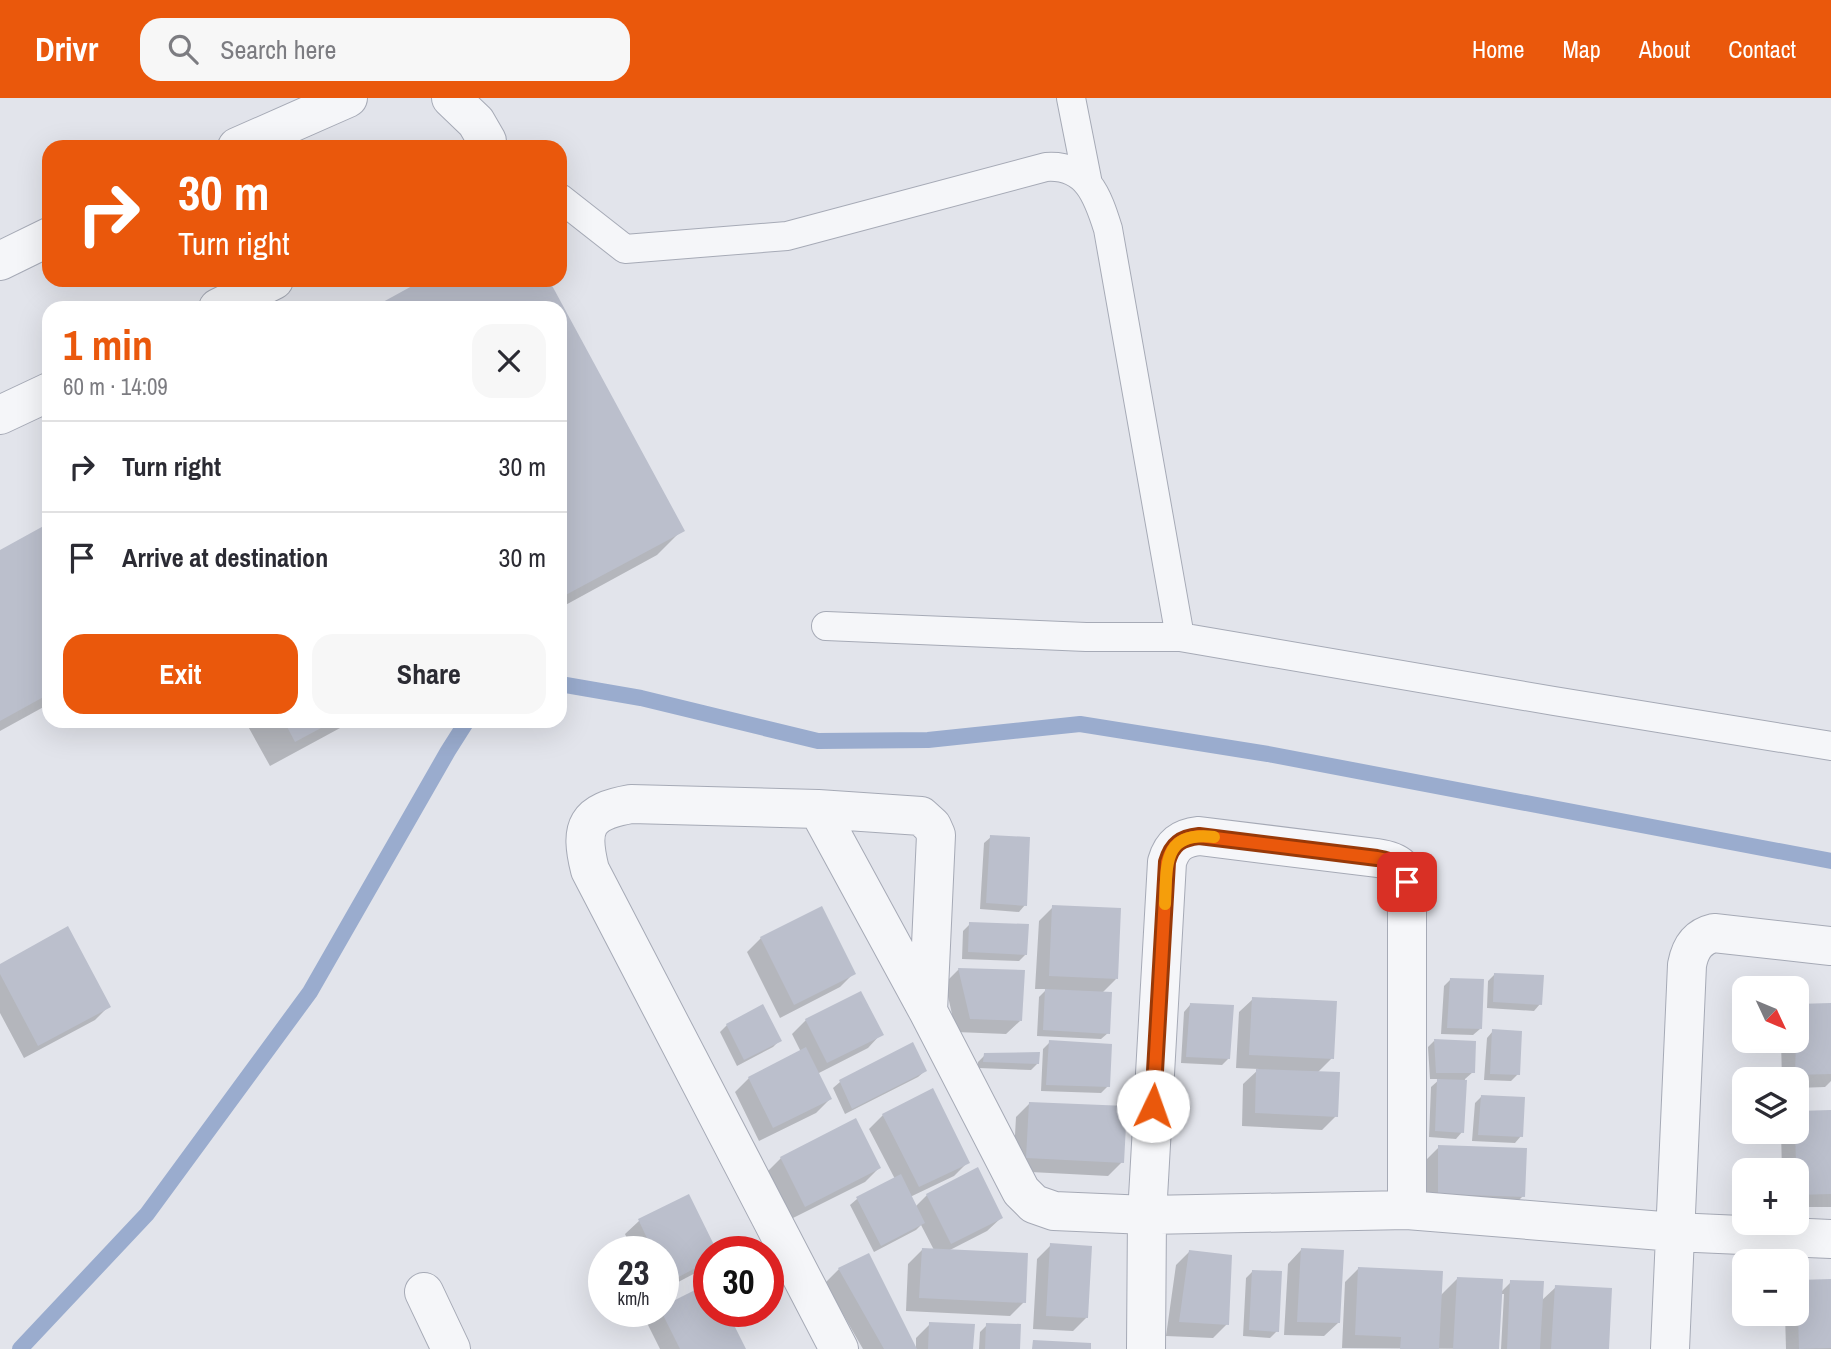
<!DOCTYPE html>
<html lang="en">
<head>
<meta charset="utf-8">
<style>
  body { margin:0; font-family:"Archivo Narrow",sans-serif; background:#f7f7f7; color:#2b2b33; height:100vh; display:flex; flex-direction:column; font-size:26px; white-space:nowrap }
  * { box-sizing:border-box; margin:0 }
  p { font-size:23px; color:#7c7c81 }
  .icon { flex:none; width:38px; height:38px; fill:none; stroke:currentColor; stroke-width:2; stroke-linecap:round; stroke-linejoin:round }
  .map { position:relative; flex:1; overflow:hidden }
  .sheet { position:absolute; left:42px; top:203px; width:525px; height:427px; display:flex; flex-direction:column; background:#fff; border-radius:21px; box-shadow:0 7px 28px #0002 }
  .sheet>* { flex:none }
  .guide { position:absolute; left:42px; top:42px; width:525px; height:147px; border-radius:21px; box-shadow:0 7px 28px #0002; background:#ea580c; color:#fff; overflow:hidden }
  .needle { width:46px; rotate:134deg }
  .fabs { position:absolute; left:1732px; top:878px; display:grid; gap:14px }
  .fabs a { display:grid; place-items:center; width:77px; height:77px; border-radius:14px; background:#fff; box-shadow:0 7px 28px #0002; font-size:35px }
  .speed { position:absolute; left:588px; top:1138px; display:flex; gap:14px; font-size:35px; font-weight:700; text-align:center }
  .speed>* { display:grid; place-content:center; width:91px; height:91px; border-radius:50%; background:#fff; box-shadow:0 7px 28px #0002; line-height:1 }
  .speed small { font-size:18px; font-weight:400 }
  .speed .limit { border:10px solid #d22; background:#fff; color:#111 }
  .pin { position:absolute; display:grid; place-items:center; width:60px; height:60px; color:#fff; margin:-30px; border-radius:14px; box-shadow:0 4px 10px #0006 }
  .me { position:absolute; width:77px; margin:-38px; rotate:3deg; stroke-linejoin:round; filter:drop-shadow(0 0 5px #0008) }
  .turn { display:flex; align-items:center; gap:24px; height:147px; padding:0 21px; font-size:32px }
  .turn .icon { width:91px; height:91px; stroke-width:2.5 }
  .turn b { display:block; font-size:49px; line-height:60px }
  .round { display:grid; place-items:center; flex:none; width:74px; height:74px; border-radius:21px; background:#f7f7f7 }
  .summary { display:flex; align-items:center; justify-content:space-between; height:119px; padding:0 21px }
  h1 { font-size:42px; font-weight:800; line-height:52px; color:#ea580c }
  .button { display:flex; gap:14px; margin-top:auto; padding:14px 21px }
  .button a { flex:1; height:80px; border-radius:21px; background:#ea580c; color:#fff; font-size:28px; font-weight:800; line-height:80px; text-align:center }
  .button a+a { background:#f7f7f7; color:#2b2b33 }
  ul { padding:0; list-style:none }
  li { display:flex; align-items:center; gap:21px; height:91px; padding:0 21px; border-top:2px solid #e1e1e2 }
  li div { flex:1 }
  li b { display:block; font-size:26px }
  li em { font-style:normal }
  header { display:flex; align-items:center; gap:42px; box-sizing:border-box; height:98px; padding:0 35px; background:#ea580c; color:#fff }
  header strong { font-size:33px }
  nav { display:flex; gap:38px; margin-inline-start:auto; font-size:24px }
  .search { width:490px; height:63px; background:#f7f7f7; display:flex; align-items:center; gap:18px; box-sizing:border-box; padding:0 24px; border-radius:21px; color:#7c7c81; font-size:26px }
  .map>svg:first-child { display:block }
</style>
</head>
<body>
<header>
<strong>Drivr</strong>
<div class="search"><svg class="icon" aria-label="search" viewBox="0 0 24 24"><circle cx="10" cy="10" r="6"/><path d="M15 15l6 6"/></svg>Search here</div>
<nav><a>Home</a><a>Map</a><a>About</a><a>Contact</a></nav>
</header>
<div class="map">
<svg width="1831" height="1251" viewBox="0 0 1831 1251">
  <rect width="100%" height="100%" fill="#e2e4eb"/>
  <path fill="#0003" d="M427 182H547L682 432 657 457 560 510V210H376Z
    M49 427V606L0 633V454Z
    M245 623H353L270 668Z
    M991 739 1025 807 1019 814 980 811 984 745Z
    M1053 809 1116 881 1101 896 1108 935 1101 941 1037 938 1039 899 1047 891H1035L1039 823Z
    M970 826 1026 856 1019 863 962 861 963 833Z
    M761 840 853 876 840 889 780 920 747 854Z
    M0 868 109 908 95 922 24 960 0 915Z
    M959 871 1020 923 1006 936 956 934 945 885Z
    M1495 876 1540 906 1534 913 1487 910 1488 883Z
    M1451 881 1480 931 1473 937 1441 936 1444 888Z
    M1253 901 1332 960 1317 975 1336 1018 1322 1032 1242 1028 1243 986 1259 971 1236 970 1239 914Z
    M1190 907 1229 960 1222 967 1181 965 1184 914Z
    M1831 907V983L1825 989 1797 990V982H1782L1781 943H1797Z
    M806 922 881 936 868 950 817 976 830 1001 816 1015 759 1043 735 994 749 980 801 954 792 936Z
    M727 927 780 942 773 949 737 968 720 934Z
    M1493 933 1518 976 1511 983 1484 982 1487 940Z
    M1434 943 1473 974 1465 981 1462 1034 1456 1041 1429 1039 1431 989 1440 981H1430L1428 949Z
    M1050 944 1108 988 1101 995 1041 993 1043 951Z
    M912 946 925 973 918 979 845 1016 833 990 840 984Z
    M985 957 1038 965 1031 972 978 970V964Z
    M1481 999 1521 1038 1515 1045 1472 1043 1475 1005Z
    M1030 1005 1122 1064 1108 1078 1013 1073 1016 1019Z
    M1831 1014V1109H1797V1073H1782L1781 1034H1797Z
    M883 1017 968 1064 954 1078 910 1099 915 1109 927 1097 1001 1120 987 1133 948 1153 1024 1204 1010 1218 906 1213 908 1166 922 1152H934L921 1127 916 1132 874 1154 850 1107 857 1101 895 1081 869 1031Z
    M1439 1049 1523 1098 1509 1112 1425 1110V1063Z
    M781 1060 879 1070 865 1084 791 1121 767 1074Z
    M688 1098 715 1153H709V1166L703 1171 663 1192V1153H633L625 1136 639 1123Z
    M1051 1147 1087 1219 1073 1233 1033 1231 1037 1161Z
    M1301 1152 1338 1225 1324 1238 1284 1237 1288 1166Z
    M1190 1153 1227 1226 1213 1240 1166 1238 1176 1167Z
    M1359 1170 1440 1198 1457 1181 1501 1194 1511 1184 1541 1203 1556 1189 1607 1251H1501L1504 1196H1501L1498 1251 1342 1250 1345 1184Z
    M839 1171 914 1251H863L825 1185Z
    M1252 1174 1277 1233 1270 1240 1243 1238 1246 1180Z
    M1831 1183V1251H1786L1785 1216H1797V1185Z
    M659 1213H725L744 1251H660L647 1225Z
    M930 1226 972 1251H916V1240Z
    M987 1227 1018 1251H979L980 1234Z"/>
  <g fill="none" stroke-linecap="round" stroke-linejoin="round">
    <path stroke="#9aacce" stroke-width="16" d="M560 586 641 600 818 643 928 642 1080 626 1268 656 1831 763
      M20 1251 147 1116 310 894 448 653 467 623"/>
  </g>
  <path fill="#bbbfcc" d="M423 182H549L685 433 560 500V210H372Z
    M49 425V596L0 623V452Z
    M284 623H334L295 644Z
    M990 737 1030 739 1027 808 986 805Z
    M1052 807 1121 810 1118 881 1049 878Z
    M822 808 856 876 794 907 760 839Z
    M969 824 1029 826 1027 857 968 854Z
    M68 828 111 909 38 948 0 876V866Z
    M958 870 1025 872 1022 923 970 921Z
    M1494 875 1544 877 1542 907 1493 904Z
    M1450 880 1484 881 1482 931 1447 930Z
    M1045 891 1112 894 1110 936 1043 932Z
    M861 893 884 937 827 965 805 921Z
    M1252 899 1337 903 1334 961 1249 957Z
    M1190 905 1234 907 1230 961 1186 959Z
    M1831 905V976L1795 977 1797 906Z
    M763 906 782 943 744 962 726 926Z
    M1492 931 1522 933 1520 977 1490 976Z
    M1434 941 1476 943 1475 975H1436Z
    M1049 942 1112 946 1110 989 1046 987Z
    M913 944 927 973 852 1011 839 982Z
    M806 949 832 1001 773 1030 748 979Z
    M1040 954 1039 966 983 964 984 955Z
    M1256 971 1340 974 1338 1019 1255 1015Z
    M1437 981 1467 982 1464 1035 1435 1033Z
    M933 990 970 1065 919 1089 882 1016Z
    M1481 997 1525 999 1523 1039 1478 1037Z
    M1029 1004 1127 1008 1124 1065 1026 1060Z
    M1831 1012V1096L1797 1097 1795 1034H1797V1013Z
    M856 1020 881 1070 805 1109 780 1059Z
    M1438 1047 1527 1050 1525 1099 1438 1096Z
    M978 1069 1003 1120 951 1146 926 1096Z
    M901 1076 925 1125 881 1148 856 1099Z
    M689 1096 717 1153H709V1163L669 1184 663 1173V1153H653L638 1121Z
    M1050 1145 1092 1148 1088 1220 1046 1218Z
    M922 1150 1028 1155 1026 1205 919 1200Z
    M1301 1150 1344 1152 1340 1225 1297 1224Z
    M1189 1152 1232 1157 1229 1227 1179 1224Z
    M869 1155 917 1251H884L838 1170Z
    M1358 1169 1443 1173 1439 1251H1400L1401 1239 1355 1237Z
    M1252 1172 1282 1173 1279 1234 1249 1232Z
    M1457 1179 1503 1181 1499 1251H1453Z
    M1831 1181V1250L1799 1251 1797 1182Z
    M1510 1182 1544 1183 1540 1251H1507Z
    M709 1185V1213H727L746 1251H680L661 1213H663V1208Z
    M1555 1187 1612 1190 1609 1251H1551Z
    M929 1224 975 1226 973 1251H928Z
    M986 1225 1021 1226 1020 1251H985Z
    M1033 1242 1091 1245V1251H1032Z"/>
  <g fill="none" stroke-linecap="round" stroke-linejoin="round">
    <defs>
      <path id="service" d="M1071 0 1088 86
        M560 100 625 151 787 138 1046 69C1087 66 1098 99 1108 131L1180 539
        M826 528 1086 539H1180L1554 603 1831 648"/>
      <path id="minor" d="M451 0 476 24 487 43 483 49
        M237 49 348 0
        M0 163 49 139
        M218 210 274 182
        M0 317 49 294
        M818 711 928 913 1021 1093 1034 1106 1054 1113 1147 1117 1407 1112 1674 1134 1831 1141
        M424 1194 451 1251
        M839 1251 590 772C579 728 586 714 631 706L818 711 921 718 932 728 936 737 928 913
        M1146 1251 1147 1117 1167 764C1172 747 1181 740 1199 738L1377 760C1398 763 1407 769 1407 792V1112
        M1670 1251 1687 867C1690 851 1697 839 1714 835L1831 848"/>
    </defs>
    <use href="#service" stroke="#a6aab6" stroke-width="30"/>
    <use href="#minor" stroke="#a6aab6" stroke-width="40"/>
    <use href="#service" stroke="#f5f6f9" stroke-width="28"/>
    <use href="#minor" stroke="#f5f6f9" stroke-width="38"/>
  </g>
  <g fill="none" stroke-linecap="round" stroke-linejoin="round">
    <defs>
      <path id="route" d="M1153 1008 1167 764C1172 746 1181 740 1199 738L1377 760C1394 763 1404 766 1407 784"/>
    </defs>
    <use href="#route" stroke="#983908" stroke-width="18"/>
    <use href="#route" stroke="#ea580c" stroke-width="12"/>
    <path stroke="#f59e0b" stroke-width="12" d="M1165 806C1167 767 1162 733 1214 739"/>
  </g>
</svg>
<div class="fabs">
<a><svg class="needle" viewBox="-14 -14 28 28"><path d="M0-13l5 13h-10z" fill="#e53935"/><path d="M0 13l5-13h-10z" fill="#7c7c81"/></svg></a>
<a><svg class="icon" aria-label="layers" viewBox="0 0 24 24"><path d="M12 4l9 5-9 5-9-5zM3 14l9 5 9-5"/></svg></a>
<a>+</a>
<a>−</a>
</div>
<div class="speed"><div>23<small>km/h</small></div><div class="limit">30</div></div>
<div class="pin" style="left:1407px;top:784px;background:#d93025"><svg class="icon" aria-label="arrive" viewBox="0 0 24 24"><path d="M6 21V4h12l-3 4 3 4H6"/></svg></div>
<svg class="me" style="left:1153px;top:1008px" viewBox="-20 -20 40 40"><circle r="19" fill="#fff"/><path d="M0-13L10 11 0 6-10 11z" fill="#ea580c"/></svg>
<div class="guide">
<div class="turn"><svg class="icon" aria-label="right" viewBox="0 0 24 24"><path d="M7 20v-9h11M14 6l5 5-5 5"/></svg><div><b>30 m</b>Turn right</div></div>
</div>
<section class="sheet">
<div class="summary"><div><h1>1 min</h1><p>60 m · 14:09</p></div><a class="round"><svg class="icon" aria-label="close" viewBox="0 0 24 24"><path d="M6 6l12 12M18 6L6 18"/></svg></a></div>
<ul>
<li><svg class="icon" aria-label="right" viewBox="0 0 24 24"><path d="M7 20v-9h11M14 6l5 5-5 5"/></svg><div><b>Turn right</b></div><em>30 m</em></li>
<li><svg class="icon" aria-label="arrive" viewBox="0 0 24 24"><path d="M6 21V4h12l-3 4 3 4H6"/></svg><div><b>Arrive at destination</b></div><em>30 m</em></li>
</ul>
<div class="button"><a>Exit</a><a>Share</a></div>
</section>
</div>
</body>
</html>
